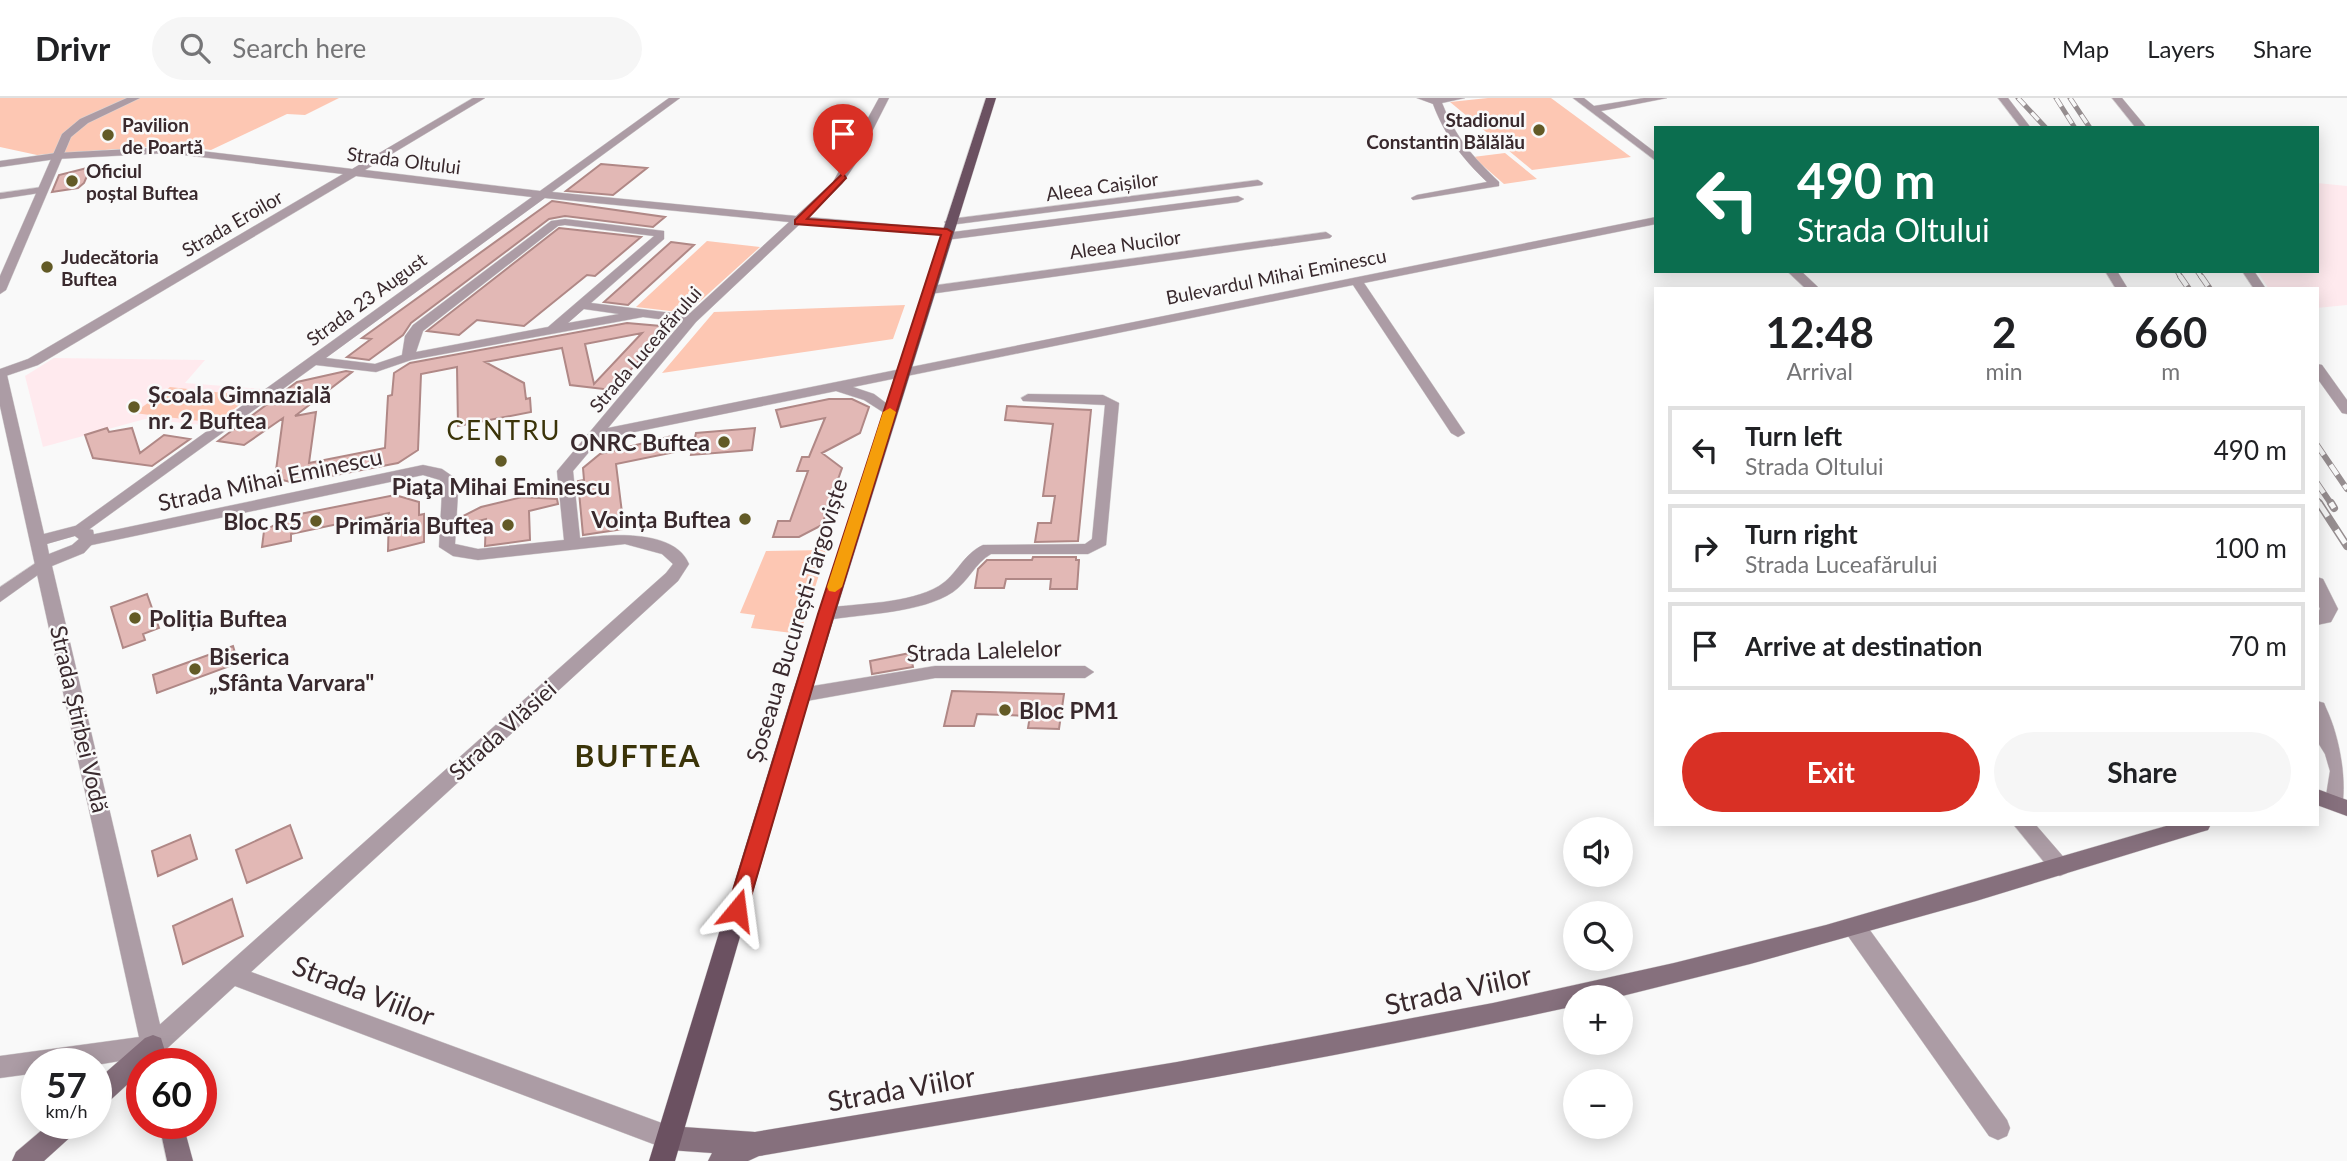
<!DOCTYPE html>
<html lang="en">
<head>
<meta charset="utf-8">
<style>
  body { margin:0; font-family:Lato,sans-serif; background:#f6f6f6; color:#202124; height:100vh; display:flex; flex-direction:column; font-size:26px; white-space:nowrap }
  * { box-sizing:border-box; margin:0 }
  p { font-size:23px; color:#757577 }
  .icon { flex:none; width:38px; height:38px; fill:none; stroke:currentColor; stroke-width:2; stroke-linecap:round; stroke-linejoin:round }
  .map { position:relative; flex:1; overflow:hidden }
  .side { position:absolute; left:1654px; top:189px; width:665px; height:539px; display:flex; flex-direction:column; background:#fff; border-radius:0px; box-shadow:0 4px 18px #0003 }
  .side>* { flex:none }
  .top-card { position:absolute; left:1654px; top:28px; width:665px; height:147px; border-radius:0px; box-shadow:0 4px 18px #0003; background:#0b6e4f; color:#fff; overflow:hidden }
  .tools { position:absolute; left:1563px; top:719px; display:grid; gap:14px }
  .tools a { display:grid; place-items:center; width:70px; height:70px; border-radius:50%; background:#fff; box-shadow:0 4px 18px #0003; font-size:35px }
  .speed { position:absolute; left:21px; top:950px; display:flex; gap:14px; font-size:35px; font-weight:700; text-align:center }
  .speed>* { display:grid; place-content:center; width:91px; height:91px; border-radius:50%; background:#fff; box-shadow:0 4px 18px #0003; line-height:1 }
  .speed small { font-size:18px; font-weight:400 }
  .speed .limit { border:10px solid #d22; background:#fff; color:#111 }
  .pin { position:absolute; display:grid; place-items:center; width:60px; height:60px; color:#fff; margin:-72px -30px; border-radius:50% 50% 50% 0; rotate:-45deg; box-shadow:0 0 7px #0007 }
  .pin .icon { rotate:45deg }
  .me { position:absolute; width:77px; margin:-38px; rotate:16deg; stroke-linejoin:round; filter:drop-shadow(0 0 5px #0008) }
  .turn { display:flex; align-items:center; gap:24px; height:147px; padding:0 28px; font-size:32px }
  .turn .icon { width:91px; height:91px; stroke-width:2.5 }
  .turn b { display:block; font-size:49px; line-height:60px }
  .eta { display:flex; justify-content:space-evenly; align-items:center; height:119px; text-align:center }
  .eta b { font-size:42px; font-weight:700; line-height:49px }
  .button { display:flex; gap:14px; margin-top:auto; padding:14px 28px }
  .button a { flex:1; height:80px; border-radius:42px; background:#d93025; color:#fff; font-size:28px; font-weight:700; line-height:80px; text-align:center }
  .button a+a { background:#f6f6f6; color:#202124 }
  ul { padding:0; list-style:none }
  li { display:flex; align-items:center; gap:21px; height:88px; margin:0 14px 10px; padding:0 14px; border:4px solid #e0e0e0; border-radius:0px }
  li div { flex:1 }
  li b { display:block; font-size:26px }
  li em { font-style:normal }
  header { display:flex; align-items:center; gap:42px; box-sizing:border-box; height:98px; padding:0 35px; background:#fff; border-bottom:2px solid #e0e0e0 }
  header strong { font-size:33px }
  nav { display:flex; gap:38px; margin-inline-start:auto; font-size:24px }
  .search { width:490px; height:63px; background:#f6f6f6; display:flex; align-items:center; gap:18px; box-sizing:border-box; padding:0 24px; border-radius:38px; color:#757577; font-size:26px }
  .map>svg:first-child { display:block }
</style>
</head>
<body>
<header>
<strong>Drivr</strong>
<div class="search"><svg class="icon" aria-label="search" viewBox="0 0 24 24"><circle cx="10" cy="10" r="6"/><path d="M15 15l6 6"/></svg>Search here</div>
<nav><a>Map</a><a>Layers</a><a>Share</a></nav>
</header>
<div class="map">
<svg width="2347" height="1063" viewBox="0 0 2347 1063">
  <rect width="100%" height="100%" fill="#f9f9f9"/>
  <path fill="#ffeaee" d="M2317 85 2347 88V207L2317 210V191H2269L2257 173H2317Z
    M54 260 205 262 185 285 261 291 211 328 145 321 43 349 25 278Z"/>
  <path fill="#fdc7b3" d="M0 0H339L305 17 287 16 211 52 174 47 37 57 0 49Z
    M1488 0H1551L1631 59 1532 72 1450 4Z
    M1505 55 1537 81 1504 86 1473 59Z
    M707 143 760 149 687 215 636 209Z
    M905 207 893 241 662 275 714 214Z
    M170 289 251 298 216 325 134 315Z
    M827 452 800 536 751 530 755 517 740 515 766 453Z"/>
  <path fill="#e2b8b5" stroke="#b08886" stroke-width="2" fill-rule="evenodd" d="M601 66 647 70 613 97 566 93Z
    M91 69 84 85 78 90 52 94 59 77Z
    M552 103 665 119 653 129 565 118 549 121 411 225 403 237 369 262 347 259 371 241 362 240Z
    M559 130 641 139 595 178 587 177 524 228 477 222 459 237 427 233Z
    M671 144 694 147 628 207 604 204Z
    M627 225 661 228 664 236 612 292 570 287 562 250 485 264 524 285 526 301 530 300 531 314 458 328 457 269 421 276 418 352 398 365 294 385 275 380 283 320 244 347 218 343 297 284 346 273 352 274 295 318 316 314 309 365 385 350 388 298 392 297 394 275 410 265ZM642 235 594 286 585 246Z
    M829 301H852L869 309 860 335 822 355 842 370 822 427 799 439H773L778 423H790L808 373H797L802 359H809L825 320 781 329 776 312Z
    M1007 308 1091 312 1078 443 1035 444 1038 425H1051L1055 398H1043L1053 326 1005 322Z
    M107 330 109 334 132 330 140 355 164 337 190 341 152 368 93 360 85 337Z
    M755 330 752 352 691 357 696 335Z
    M672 338 675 354 616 366 624 431 583 437 578 383 584 382 583 370 600 356Z
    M395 397 419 404V417L424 416V444L388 453 389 415 291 436V443L262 449 264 433 290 418Z
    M522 399 557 401 558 406 529 413 530 442 485 448 486 421 459 428V420L481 409Z
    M1033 459H1076V462H1079L1077 491H1050L1051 481H1006L1004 490H975L978 471 987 462H1032Z
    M147 496 159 530 143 536 145 542 123 550 111 509Z
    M233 548 238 565 157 595 153 577Z
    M910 555 913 569 872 576 870 563Z
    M952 593 1064 596 1059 631 1028 630 1030 618 977 616 974 628H944Z
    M290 727 302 760 247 785 236 752Z
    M190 737 197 761 158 778 152 753Z
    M232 801 243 838 183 866 173 828Z"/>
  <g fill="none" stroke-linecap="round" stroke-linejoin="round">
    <defs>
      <path id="minor" d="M473 0H485L365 72 540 93 669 0H680L552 94 796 118 833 84 879 0H889L856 65 842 86 808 119 947 131 953 134 1238 98 1244 101 1238 104 946 142 941 137 801 125 696 224 608 330 1656 119V126L1364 185 1465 335 1458 339 1451 335 1353 187 853 289 874 296 894 311V317L889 318 864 302 836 293 600 341 573 373 580 440C610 436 675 431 689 466L678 483 251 874 678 1031 681 1040 678 1049 669 1052 235 888 161 956 96 967 37 966V975L0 980V958L147 938 666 475 673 466 662 456 625 446 478 462 453 458 439 449 442 394 440 382 423 377 87 448 81 447 79 443 81 439 423 367 442 371 455 380 458 394 455 446 478 451 564 442 557 373 682 224 643 219 411 262 376 274 316 267 80 438 72 433 74 429 532 99 356 78 38 267 0 280V271L28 261 343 76 167 55 56 61 0 69V63L56 55 167 49 352 71ZM545 100 789 124 688 217 591 205 664 141V133L565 121 551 123 413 227 405 238 402 257 375 266 326 260ZM565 127 654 138 548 229 416 254 423 233 558 128ZM584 211 619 216 568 225Z
        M1417 0H1465L1442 5C1456 40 1472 58 1499 84V88L1413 102 1411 100 1417 97 1487 84C1462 60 1445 38 1433 6Z
        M1573 0H1584L1594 8 1644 0H1667L1601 13 1656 55V63Z
        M1998 0H2008L2031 30H2021Z
        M2112 0H2122L2147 30H2136Z
        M1258 82 1263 85 1262 87 950 127 944 124 950 121Z
        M42 89 48 92 46 94 0 101V95Z
        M1326 134 1332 138 1330 140 930 196 924 192 930 188Z
        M1787 173H1801L1820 191H1806Z
        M2105 173H2117L2128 191H2116Z
        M2242 173H2254L2266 191H2254Z
        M2317 266 2322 267 2347 302V316L2342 315 2317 280Z
        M1028 296 1103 297 1119 305 1106 447 1088 456H991C975 465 968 484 953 494 922 515 863 516 826 522L820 520 817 516 826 510C861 505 908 506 939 488 957 477 963 456 983 447L1085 446 1092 441 1105 307 1023 303 1021 300Z
        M43 460 49 461 51 465 49 469 0 504V489Z
        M2317 479 2323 481 2338 511 2331 524 2317 527V515L2320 511 2317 504Z
        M935 568H1085L1094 574 1085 580H935L801 604 794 602 792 597 794 592 801 590Z
        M2317 603 2324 605 2326 610C2339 637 2347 679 2342 710L2335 712 2328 710 2325 704 2330 673 2325 656 2317 643Z
        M2013 726H2035L2067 763 2070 769 2067 775 2060 778 2053 775Z
        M1856 822 1864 824 2007 1022 2010 1030 2007 1038 1998 1042 1989 1038 1848 838 1845 831 1848 824Z"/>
      <path id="tertiary" d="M127 0H140L88 25 71 39 6 192 0 196V178L62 36 80 21Z
        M0 273 7 277 44 436 75 428 93 432 95 443 84 455 52 468 165 948 161 956 153 959 145 956 141 948 0 308ZM75 438 79 441 72 447 49 456 47 446Z"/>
      <path id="secondary" d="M2317 691 2347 702V718L2317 707Z
        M2173 726H2211L2208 732 2201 734 1976 803 1750 866 1614 900H1575V908C1305 967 1032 1011 759 1058L748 1063H708L712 1055 669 1052 660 1049 657 1040 660 1031 669 1028 755 1034 1177 964 1493 905 1674 865 1826 827Z
        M153 937 161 940 169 966H142V973L105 1007 96 1010V983L145 940Z
        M49 1026H79L76 1034 44 1063H12L16 1054Z
        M159 1026H183L193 1063H167Z"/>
      <path id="primary" d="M986 0H996L810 597 675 1063H649L792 597Z"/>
    </defs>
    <use href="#minor" stroke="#d6d4d4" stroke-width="1"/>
    <use href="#tertiary" stroke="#d6d4d4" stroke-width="1"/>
    <use href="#secondary" stroke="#d6d4d4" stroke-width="1"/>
    <use href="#primary" stroke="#d6d4d4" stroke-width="1"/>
    <use href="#minor" fill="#ac9ca5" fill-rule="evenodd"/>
    <use href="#tertiary" fill="#ac9ca5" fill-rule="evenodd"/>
    <use href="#secondary" fill="#86707d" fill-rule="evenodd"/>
    <use href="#primary" fill="#6b5161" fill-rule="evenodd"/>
    <defs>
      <path id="rail-far2" d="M2018 0 2046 30
        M2056 0 2075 30
        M2070 0 2090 30
        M2177 173 2181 180
        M2197 173 2202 180"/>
      <path id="rail-far1" d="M2180 178 2189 191
        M2201 178 2210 191
        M2317 347 2347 391
        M2317 385 2332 407
        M2317 402 2320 407"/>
      <path id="rail" d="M2319 405 2347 448
        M2331 405 2334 410"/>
    </defs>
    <use href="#rail-far2" stroke="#968e90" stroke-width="5"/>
    <use href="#rail-far1" stroke="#968e90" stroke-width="6"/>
    <use href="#rail" stroke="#968e90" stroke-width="8"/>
    <use href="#rail-far2" stroke="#f9f9f9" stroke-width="3.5" stroke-dasharray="10" stroke-linecap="butt"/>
    <use href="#rail-far1" stroke="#f9f9f9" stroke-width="4.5" stroke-dasharray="12" stroke-linecap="butt"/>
    <use href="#rail" stroke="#f9f9f9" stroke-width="5" stroke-dasharray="16" stroke-linecap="butt"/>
  </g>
  <path fill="#d93025" stroke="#8d1f18" stroke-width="2" d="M843 75 846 80 807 121 947 131 952 134 834 516 747 812 744 818H730L727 812 818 516 941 137 795 126V122Z"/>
  <path fill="#f59e0b" d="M890 310 896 314 842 489 835 494 829 493 827 489 883 314Z"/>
  <g fill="#625a26" stroke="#f9f9f9" stroke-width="2.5">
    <circle cx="1539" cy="32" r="7"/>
    <circle cx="108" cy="37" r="7"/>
    <circle cx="72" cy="83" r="7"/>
    <circle cx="47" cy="169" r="7"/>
    <circle cx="134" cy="309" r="7"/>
    <circle cx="724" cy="344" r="7"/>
    <circle cx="501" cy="363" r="7"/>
    <circle cx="745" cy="421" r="7"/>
    <circle cx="316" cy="423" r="7"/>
    <circle cx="508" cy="427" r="7"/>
    <circle cx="135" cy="520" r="7"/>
    <circle cx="195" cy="571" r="7"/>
    <circle cx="1005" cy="612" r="7"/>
  </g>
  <g text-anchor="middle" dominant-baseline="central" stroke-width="5" stroke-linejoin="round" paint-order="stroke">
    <g font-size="19" font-weight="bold" fill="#39292d" stroke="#f9f9f9" text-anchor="start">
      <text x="1525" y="21" text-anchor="end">Stadionul<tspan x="1525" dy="22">Constantin Bălălău</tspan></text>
      <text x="122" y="26">Pavilion<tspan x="122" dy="22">de Poartă</tspan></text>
      <text x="86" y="72">Oficiul<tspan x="86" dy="22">poștal Buftea</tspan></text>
      <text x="61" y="158">Judecătoria<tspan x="61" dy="22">Buftea</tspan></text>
    </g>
    <g font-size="19" fill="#39292d" stroke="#f9f9f9">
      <text transform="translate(404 62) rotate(7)">Strada Oltului</text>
      <text transform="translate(1102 88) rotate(-8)">Aleea Caișilor</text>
      <text transform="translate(232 125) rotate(-30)">Strada Eroilor</text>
      <text transform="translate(1125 146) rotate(-8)">Aleea Nucilor</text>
      <text transform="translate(1276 178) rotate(-11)">Bulevardul Mihai Eminescu</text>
      <text transform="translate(366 201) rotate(-36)">Strada 23 August</text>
      <text transform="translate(645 251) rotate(-49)">Strada Luceafărului</text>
    </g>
    <g font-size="23" font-weight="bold" fill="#39292d" stroke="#f9f9f9" text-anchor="start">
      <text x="148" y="296">Școala Gimnazială<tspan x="148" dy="26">nr. 2 Buftea</tspan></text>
      <text x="710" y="344" text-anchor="end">ONRC Buftea</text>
      <text x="501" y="388" text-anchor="middle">Piaţa Mihai Eminescu</text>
      <text x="731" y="421" text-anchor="end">Voința Buftea</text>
      <text x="302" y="423" text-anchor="end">Bloc R5</text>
      <text x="494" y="427" text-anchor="end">Primăria Buftea</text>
      <text x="149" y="520">Poliția Buftea</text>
      <text x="209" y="558">Biserica<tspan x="209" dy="26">„Sfânta Varvara"</tspan></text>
      <text x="1019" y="612">Bloc PM1</text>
    </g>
    <g font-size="23" fill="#39292d" stroke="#f9f9f9">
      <text transform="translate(270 381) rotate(-12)">Strada Mihai Eminescu</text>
      <text transform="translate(796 522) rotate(-73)">Șoseaua București-Târgoviște</text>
      <text transform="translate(984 552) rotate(-2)">Strada Lalelelor</text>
      <text transform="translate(80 621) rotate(77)">Strada Știrbei Vodă</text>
      <text transform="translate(502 632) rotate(-42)">Strada Vlăsiei</text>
    </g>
    <g font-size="26" letter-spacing="2" fill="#3b3409" stroke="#f9f9f9">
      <text x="504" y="332">CENTRU</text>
    </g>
    <g font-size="28" fill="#39292d" stroke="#f9f9f9">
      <text transform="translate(1458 891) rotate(-12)">Strada Viilor</text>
      <text transform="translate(364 892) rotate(21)">Strada Viilor</text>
      <text transform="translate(901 990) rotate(-10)">Strada Viilor</text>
    </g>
    <g font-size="30" font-weight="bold" letter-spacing="2" fill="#3b3409" stroke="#f9f9f9">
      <text x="638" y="657">BUFTEA</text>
    </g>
  </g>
</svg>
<div class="tools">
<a><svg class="icon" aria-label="sound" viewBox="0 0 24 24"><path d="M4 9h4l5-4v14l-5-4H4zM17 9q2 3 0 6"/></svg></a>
<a><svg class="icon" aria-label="search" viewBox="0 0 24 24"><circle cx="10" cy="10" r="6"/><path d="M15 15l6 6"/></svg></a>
<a>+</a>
<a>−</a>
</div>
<div class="speed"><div>57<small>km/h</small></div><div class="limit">60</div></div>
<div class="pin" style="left:843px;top:78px;background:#d93025"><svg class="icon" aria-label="arrive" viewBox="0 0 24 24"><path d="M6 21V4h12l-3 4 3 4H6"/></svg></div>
<svg class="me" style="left:737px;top:812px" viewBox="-20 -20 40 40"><path d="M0-17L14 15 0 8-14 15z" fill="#d93025" stroke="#fff" stroke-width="4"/></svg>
<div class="top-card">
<div class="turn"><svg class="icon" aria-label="left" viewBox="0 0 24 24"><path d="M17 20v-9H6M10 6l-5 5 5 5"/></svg><div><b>490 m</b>Strada Oltului</div></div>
</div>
<section class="side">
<div class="eta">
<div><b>12:48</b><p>Arrival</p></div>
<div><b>2</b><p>min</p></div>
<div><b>660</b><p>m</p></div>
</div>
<ul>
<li><svg class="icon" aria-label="left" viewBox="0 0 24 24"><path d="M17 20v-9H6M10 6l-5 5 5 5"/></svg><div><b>Turn left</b><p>Strada Oltului</p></div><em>490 m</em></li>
<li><svg class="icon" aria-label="right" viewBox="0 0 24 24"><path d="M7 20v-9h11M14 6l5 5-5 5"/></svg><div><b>Turn right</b><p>Strada Luceafărului</p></div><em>100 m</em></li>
<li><svg class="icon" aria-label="arrive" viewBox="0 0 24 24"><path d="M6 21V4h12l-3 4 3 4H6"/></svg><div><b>Arrive at destination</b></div><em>70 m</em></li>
</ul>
<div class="button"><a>Exit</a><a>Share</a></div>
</section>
</div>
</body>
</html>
